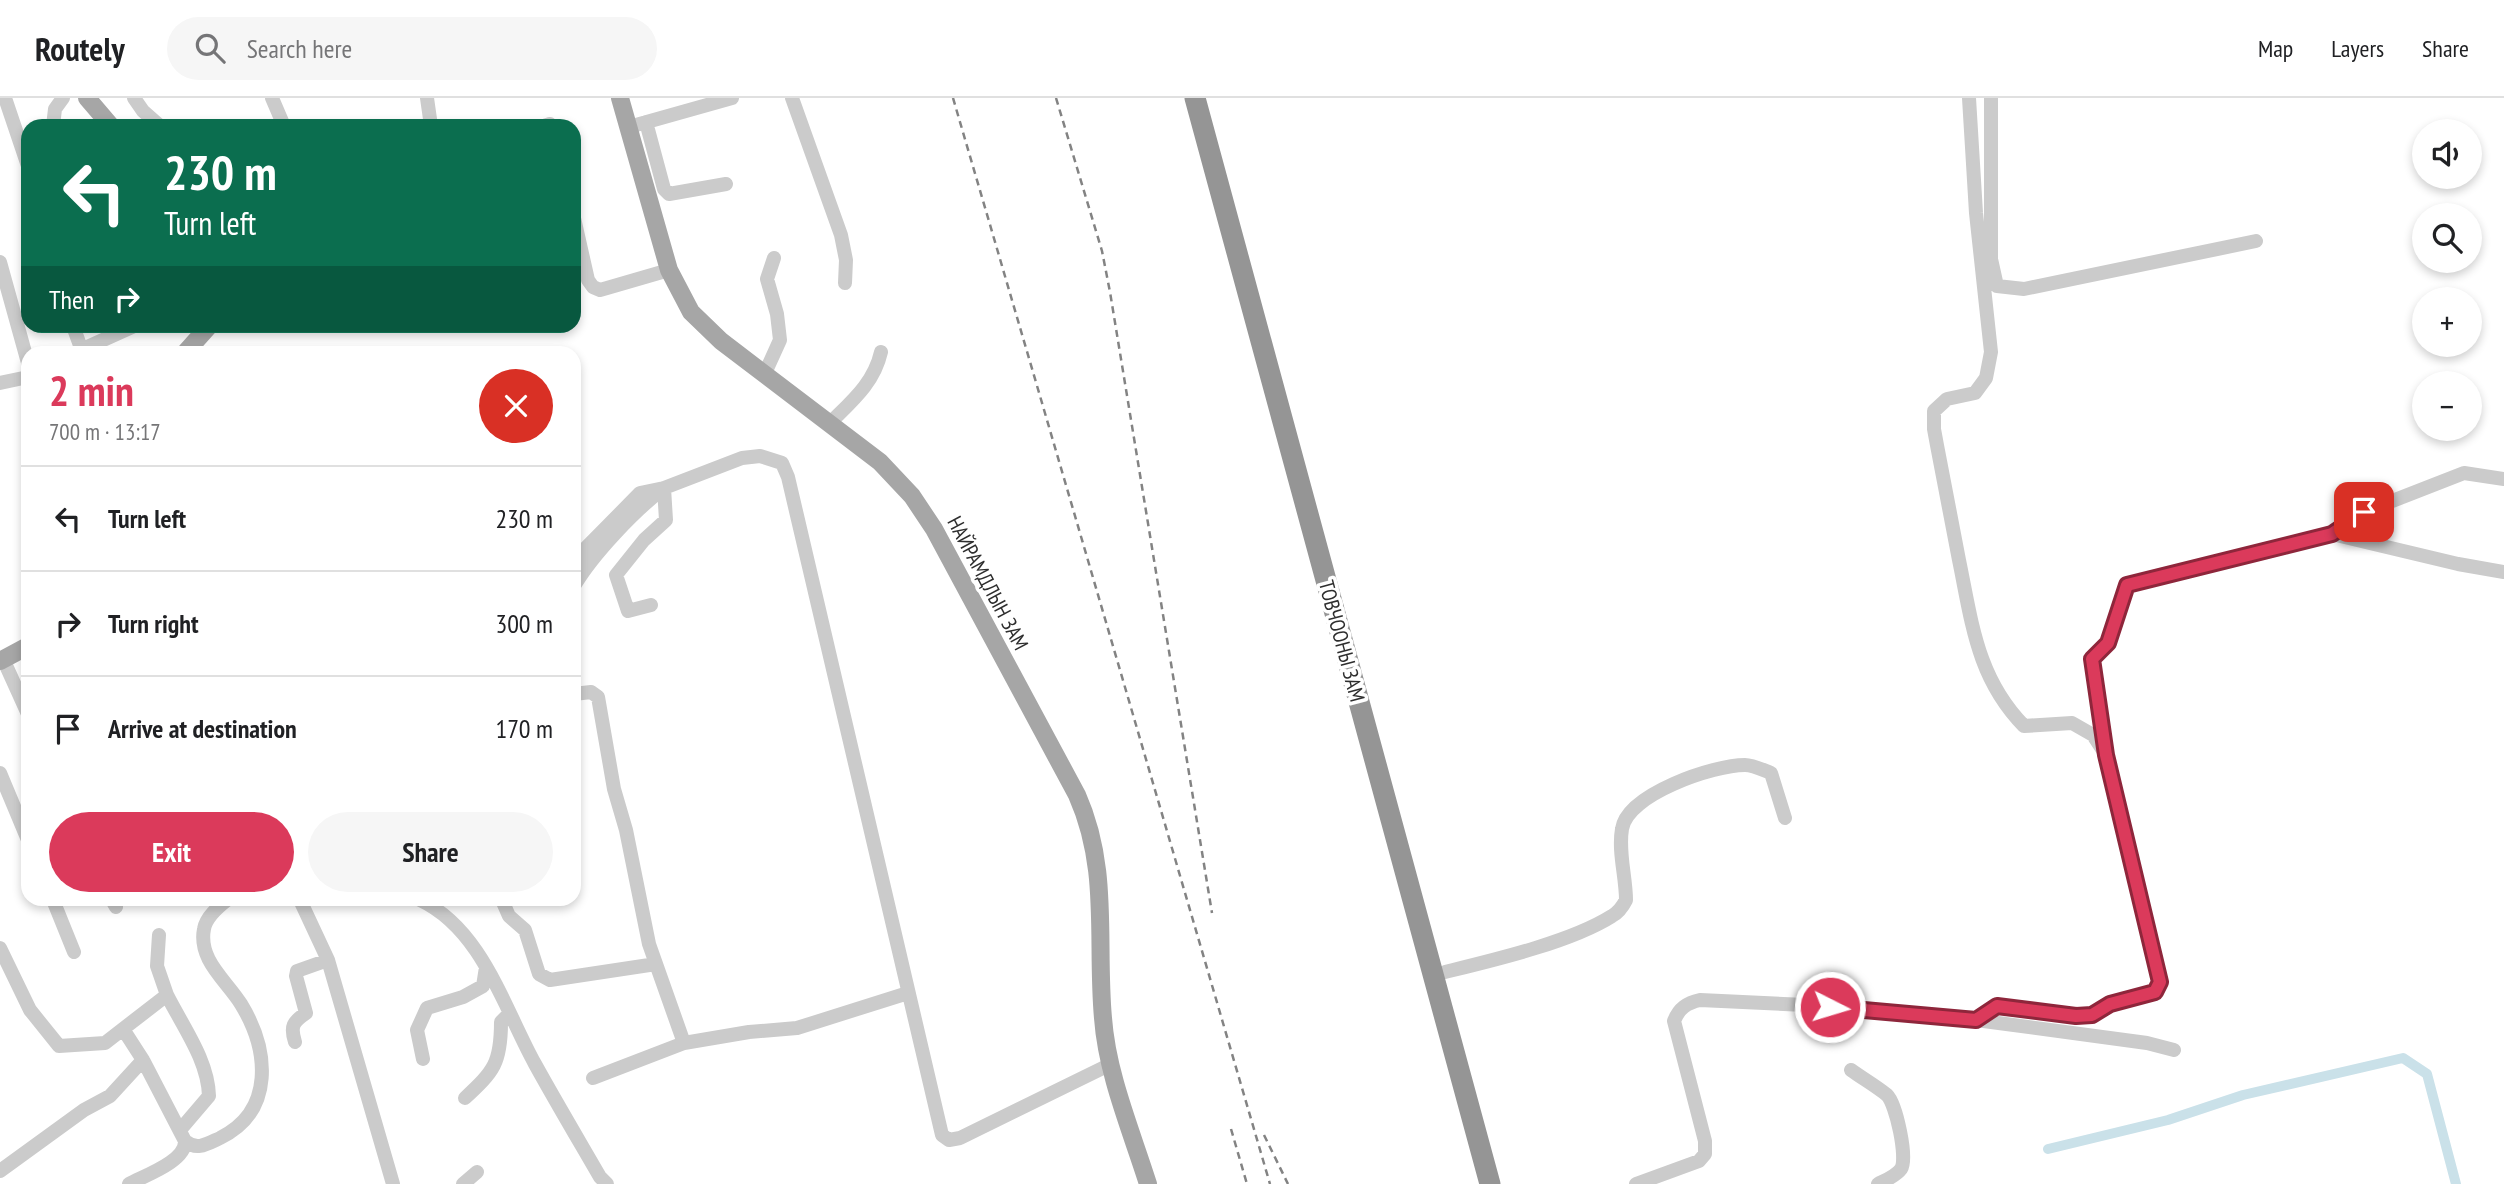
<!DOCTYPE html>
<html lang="en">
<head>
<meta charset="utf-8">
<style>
  body { margin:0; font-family:"PT Sans Narrow",sans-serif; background:#f6f6f6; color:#202124; height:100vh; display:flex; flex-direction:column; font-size:26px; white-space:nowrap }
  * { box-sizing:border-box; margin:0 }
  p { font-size:23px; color:#757577 }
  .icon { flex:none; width:38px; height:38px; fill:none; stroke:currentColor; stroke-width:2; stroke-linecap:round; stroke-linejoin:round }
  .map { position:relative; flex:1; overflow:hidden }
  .panel { position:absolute; left:21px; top:248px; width:560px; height:560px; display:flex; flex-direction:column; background:#fff; border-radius:21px; box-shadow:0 4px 10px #0003 }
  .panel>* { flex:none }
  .top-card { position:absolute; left:21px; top:21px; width:560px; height:214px; border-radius:21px; box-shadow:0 4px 10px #0003; background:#0b6e4f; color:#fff; overflow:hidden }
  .fabs { position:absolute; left:2412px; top:21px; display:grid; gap:14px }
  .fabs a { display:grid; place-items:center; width:70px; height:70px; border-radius:50%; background:#fff; box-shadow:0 4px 10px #0003; font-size:35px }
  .pin { position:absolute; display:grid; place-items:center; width:60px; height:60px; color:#fff; margin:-30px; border-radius:14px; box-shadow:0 4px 10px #0006 }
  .me { position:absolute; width:77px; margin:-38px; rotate:95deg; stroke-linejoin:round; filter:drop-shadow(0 0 5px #0008) }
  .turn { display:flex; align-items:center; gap:24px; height:147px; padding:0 28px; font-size:32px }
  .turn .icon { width:91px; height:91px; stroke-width:2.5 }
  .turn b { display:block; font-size:49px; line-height:60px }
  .then { display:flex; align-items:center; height:66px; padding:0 28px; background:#0003; gap:14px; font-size:26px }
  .round { display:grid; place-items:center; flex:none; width:74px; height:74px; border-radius:37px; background:#f6f6f6 }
  .head { display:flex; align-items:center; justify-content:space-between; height:119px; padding:0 28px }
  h1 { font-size:42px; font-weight:800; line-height:52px; color:#db3a5b }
  .cta { display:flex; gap:14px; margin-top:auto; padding:14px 28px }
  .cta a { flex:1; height:80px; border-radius:42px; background:#db3a5b; color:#fff; font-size:28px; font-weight:800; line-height:80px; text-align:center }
  .cta a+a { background:#f6f6f6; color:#202124 }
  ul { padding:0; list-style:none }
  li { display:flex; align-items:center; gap:21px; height:105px; padding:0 28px; border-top:2px solid #e0e0e0 }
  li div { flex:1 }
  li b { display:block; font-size:26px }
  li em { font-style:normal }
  header { display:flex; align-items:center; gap:42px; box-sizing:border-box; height:98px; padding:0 35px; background:#fff; border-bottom:2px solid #e0e0e0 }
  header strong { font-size:33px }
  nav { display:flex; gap:38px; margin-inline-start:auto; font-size:24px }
  .search { width:490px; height:63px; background:#f6f6f6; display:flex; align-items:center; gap:18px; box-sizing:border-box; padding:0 24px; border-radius:38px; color:#757577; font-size:26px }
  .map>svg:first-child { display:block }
</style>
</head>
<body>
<header>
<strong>Routely</strong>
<div class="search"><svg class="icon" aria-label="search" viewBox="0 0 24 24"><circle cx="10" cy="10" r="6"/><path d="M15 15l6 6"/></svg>Search here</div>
<nav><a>Map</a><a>Layers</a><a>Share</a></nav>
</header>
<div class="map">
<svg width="2504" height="1086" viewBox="0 0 2504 1086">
  <rect width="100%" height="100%" fill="#fff"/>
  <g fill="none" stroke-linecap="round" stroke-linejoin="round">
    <path stroke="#cae1e9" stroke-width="10" d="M2048 1051 2168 1022 2243 997 2403 960 2427 976 2456 1086"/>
    <path stroke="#cbcbcb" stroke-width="14" d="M5 0 28 68
      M134 0 143 13 160 28
      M272 0 284 28
      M427 0 431 28
      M792 0 841 137 846 162 845 185
      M1969 0 1976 115 1991 254 1986 280 1975 295 1947 301 1934 313V331C1942 375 1951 419 1959 462 1972 525 1977 580 2024 628L2072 625 2093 637 2106 657 2160 884 2155 894 2110 906 2092 917 2075 918 1997 908 1976 922
      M1991 0V161L1997 188 2024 191 2256 143
      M646 24 664 91 669 96 726 86
      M636 27 732 0
      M53 28 55 11 63 0
      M544 28 550 26
      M574 120 588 182 593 189 600 192 607 190 669 172
      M0 164 28 265
      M73 228 81 250
      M72 256 134 228
      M765 275 780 242 777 216 767 181 774 160
      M0 285 28 279
      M830 325C852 303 874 285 881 254
      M2332 436 2364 414 2464 375 2504 381
      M574 462 640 395 664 390 742 360 760 358 782 365 788 379 942 1037 949 1042 960 1040 1111 966
      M574 488C593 456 634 413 664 390L666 422 644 442 616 477 628 513 651 507
      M3 561 28 616
      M574 596 591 594 598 599 614 691 626 732 649 846 684 945 593 980
      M2105 651 2092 560 2108 545 2128 487 2332 436 2458 466 2504 474
      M0 675 28 742
      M53 802 74 854
      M112 802 116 809
      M300 802 328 862 393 1086
      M420 802C482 831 504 910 535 966 556 1004 578 1041 600 1079L607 1086
      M502 802 509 818 525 832 539 876 550 882 656 866
      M0 850 30 912 59 948 105 945 123 931 143 962 185 1043C186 1063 146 1077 129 1086
      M1445 874C1494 862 1571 844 1612 818 1619 814 1623 808 1626 802 1626 779 1618 754 1622 731 1627 696 1714 667 1745 667 1753 667 1763 672 1771 675L1785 720
      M167 897C183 929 208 962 209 998L180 1032
      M123 931 167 897 157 868 159 837
      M295 944C290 928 293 924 306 915L296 878 297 873 328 862
      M684 945 749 934 797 930 908 895
      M423 961 417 932 427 910 463 899 483 888 486 869
      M1851 972C1862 980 1876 988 1887 997 1896 1006 1908 1060 1901 1071 1896 1078 1886 1082 1878 1086
      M465 1000C494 973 501 965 501 924L509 916
      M185 1043C197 1053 207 1046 220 1040 275 1013 269 952 241 906 226 882 198 862 204 831 206 819 218 809 227 802
      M0 1073 84 1012 110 998 143 962
      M463 1086 477 1074
      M1636 1086 1699 1063 1705 1056V1043L1674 923C1679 910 1687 905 1700 902L1805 907 1976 922 2147 945 2174 952"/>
    <path stroke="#a6a6a6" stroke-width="18" d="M87 0 111 28
      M620 0 669 172 691 214 721 243 880 364 912 398 934 431 1077 697C1110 771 1096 843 1103 920 1107 976 1131 1032 1148 1086
      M184 256 209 228
      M0 563 28 548"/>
    <path stroke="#959595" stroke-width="21" d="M1195 0 1490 1086"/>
    <path stroke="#838383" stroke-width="2.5" stroke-dasharray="7 5" stroke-linecap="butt" d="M953 0 1270 1086
      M1056 0 1102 153 1110 194 1212 815
      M1231 1031 1247 1086
      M1264 1037 1288 1086"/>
  </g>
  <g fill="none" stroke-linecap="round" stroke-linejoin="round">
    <defs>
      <path id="route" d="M1830 909 1976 922 1997 908 2076 918 2092 917 2110 906 2155 894 2160 884 2106 657 2092 561 2108 545 2127 487 2332 436 2364 414"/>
    </defs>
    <use href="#route" stroke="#8e263b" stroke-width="18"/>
    <use href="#route" stroke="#db3a5b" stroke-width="12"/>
  </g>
  <g text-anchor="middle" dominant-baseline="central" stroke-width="7" stroke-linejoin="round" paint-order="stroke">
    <g font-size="21" fill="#2e2e2e" stroke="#fff">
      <text transform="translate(988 485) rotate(62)">НАЙРАМДЛЫН ЗАМ</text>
      <text transform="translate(1342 543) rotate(75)">ТОВЧООНЫ ЗАМ</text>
    </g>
  </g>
</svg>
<div class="fabs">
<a><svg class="icon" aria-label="sound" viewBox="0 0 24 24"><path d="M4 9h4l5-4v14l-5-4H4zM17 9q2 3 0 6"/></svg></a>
<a><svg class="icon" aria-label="search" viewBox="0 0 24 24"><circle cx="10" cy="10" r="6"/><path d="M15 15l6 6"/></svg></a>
<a>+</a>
<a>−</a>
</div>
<div class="pin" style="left:2364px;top:414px;background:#d93025"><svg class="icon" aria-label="arrive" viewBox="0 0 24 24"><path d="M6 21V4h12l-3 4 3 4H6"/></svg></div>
<svg class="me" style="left:1830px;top:909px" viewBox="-20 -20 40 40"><circle r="17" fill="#db3a5b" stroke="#fff" stroke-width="3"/><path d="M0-11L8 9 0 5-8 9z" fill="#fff"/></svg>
<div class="top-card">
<div class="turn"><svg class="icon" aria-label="left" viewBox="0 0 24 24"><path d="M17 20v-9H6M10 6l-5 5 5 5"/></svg><div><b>230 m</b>Turn left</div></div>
<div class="then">Then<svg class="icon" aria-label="right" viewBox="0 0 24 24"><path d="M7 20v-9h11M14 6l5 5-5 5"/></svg></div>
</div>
<section class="panel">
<div class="head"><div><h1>2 min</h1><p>700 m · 13:17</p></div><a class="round" style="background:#d93025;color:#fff"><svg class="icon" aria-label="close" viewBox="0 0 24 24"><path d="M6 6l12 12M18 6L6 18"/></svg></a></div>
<ul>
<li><svg class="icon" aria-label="left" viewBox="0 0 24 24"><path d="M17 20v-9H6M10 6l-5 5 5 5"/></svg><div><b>Turn left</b></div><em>230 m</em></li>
<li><svg class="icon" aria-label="right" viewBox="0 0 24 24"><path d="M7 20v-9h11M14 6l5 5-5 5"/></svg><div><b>Turn right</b></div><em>300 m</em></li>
<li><svg class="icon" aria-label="arrive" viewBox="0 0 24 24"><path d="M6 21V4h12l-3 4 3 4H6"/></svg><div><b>Arrive at destination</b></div><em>170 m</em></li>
</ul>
<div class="cta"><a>Exit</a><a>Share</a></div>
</section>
</div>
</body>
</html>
